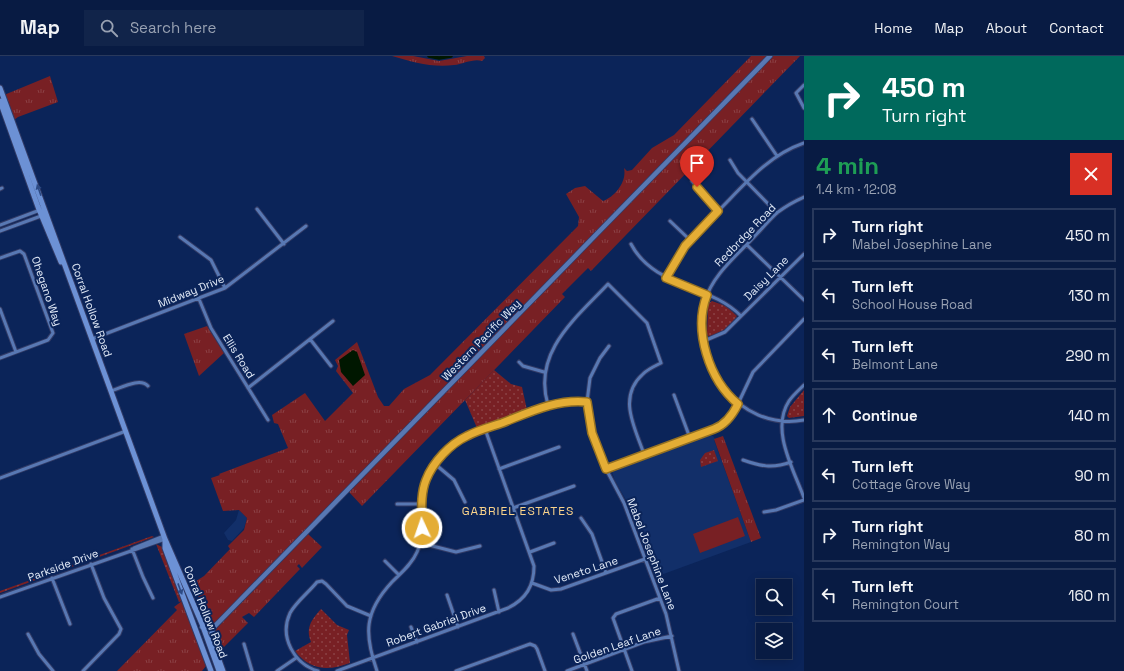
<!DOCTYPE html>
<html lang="en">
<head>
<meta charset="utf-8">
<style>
  body { margin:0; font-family:"Space Grotesk",sans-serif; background:#11244a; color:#f1f3f6; height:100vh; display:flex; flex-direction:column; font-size:15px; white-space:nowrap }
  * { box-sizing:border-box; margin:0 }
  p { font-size:13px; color:#98a1b2 }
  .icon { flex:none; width:22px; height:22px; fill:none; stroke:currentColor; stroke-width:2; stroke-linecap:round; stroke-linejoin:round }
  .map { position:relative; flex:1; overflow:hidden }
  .sheet { display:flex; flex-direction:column; background:#081b43; width:320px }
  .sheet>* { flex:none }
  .top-card { background:#00695c; color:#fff; overflow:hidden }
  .tools { position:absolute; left:756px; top:523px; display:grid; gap:8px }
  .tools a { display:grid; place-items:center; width:36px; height:36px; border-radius:0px; background:#081b43; box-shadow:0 2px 10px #0003,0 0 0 1px #29395c; font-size:20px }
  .pin { position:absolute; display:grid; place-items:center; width:34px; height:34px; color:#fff; margin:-41px -17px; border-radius:50% 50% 50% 0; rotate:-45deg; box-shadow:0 0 4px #0007 }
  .pin .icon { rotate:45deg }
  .me { position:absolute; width:44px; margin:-22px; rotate:357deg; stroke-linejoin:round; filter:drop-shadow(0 0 3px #0008) }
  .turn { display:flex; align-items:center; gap:14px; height:84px; padding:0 12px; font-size:18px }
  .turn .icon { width:52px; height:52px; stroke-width:2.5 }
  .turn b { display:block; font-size:28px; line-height:34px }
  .round { display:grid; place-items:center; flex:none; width:42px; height:42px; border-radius:0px; background:#11244a }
  .summary { display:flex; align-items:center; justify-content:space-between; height:68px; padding:0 12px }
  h1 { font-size:24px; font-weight:600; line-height:30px; color:#1e9e55 }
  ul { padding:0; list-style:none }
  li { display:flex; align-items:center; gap:12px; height:54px; margin:0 8px 6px; padding:0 4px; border:2px solid #29395c; border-radius:0px }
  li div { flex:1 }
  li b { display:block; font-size:15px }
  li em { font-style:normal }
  header { display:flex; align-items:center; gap:24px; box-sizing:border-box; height:56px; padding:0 20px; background:#081b43; border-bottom:1px solid #29395c }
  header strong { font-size:19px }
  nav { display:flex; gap:22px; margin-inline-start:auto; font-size:14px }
  .search { width:280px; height:36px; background:#11244a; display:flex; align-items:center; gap:10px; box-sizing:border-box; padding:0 14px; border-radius:0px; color:#98a1b2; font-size:15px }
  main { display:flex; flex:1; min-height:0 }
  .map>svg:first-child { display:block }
</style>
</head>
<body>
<header>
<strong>Map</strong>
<div class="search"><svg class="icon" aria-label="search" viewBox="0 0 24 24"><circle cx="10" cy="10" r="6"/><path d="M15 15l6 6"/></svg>Search here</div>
<nav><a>Home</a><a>Map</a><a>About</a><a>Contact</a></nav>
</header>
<main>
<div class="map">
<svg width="804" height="615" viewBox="0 0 804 615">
  <defs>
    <pattern id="grass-tufts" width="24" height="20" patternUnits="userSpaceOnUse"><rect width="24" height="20" fill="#782024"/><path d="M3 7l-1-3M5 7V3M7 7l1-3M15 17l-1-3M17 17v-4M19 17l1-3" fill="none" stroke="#8b4145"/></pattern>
    <pattern id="park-dots" width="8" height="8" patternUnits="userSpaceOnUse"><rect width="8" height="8" fill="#782024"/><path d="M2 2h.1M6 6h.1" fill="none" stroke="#8b4145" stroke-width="1.8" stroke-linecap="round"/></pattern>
  </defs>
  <rect width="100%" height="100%" fill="#0b2459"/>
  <path fill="#122f69" d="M709 379 713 380 715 383 714 384 751 486 658 520 633 456 615 425 612 416Z
    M239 454 247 462 244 472 232 485 228 484 224 477 236 464Z"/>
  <path fill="url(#grass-tufts)" d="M392 0H413L439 5 467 0H484L485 2 482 5C474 2 463 8 454 9 433 12 412 6 392 0Z
    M751 0H768L214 570 210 571 193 527 204 520 230 493 228 490 244 474 247 462 239 454 223 455 211 422 220 419 219 418 288 392 278 368 274 367 272 359 305 337 325 365 353 337 336 315 338 310 335 304 357 286 378 341 384 350H389L404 333 430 319 578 170 579 161 566 138 575 132 585 130 603 145C616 140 627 125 624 112L627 115 632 114 652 92 674 79Z
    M772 0H800L591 215 588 212 562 238 565 241 362 450 349 436Z
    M50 20 58 46 18 61 14 64 4 39Z
    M207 270 224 297 199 320 184 278Z
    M723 380 761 482 751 486 714 383Z
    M308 478 322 491 302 512 299 508 297 510 300 513 254 561 249 557 242 561 248 567 219 596 213 578 215 574Z
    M182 545 206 610 202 615H117L177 554 174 551Z"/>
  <path fill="url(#park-dots)" d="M712 245 726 250 737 260 727 273 709 281 707 278 708 248Z
    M494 314 511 328 522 331 527 354 477 372 465 344Z
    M804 334V360L789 362 787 360 790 351Z
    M714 394 718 405 701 411 700 404 705 397Z
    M152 480 154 481 0 537V535Z
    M156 488 162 491 182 545 179 546Z
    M321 553 337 569 349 574 347 579 350 607C329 615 310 615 295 595L311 586C305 572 312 563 321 553Z"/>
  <path fill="#782024" d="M738 461 745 480 700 497 693 478Z"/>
  <path fill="#001700" d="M353 294 357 296 365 319 353 330 341 316 339 304Z"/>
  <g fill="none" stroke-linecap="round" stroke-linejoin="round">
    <path stroke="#001700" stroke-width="3.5" d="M429 0 439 2 451 0"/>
    <defs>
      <path id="street" d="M804 29 796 37 804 52
        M752 63 777 100
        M730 104 738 117 777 157
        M692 125 718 155
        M0 133 2 132
        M804 141C795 145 786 150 778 156 769 164 761 174 752 183 735 201 712 220 705 245 689 306 738 376 804 364
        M257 153 284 188
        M670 165 690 184
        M0 169 40 154
        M0 175 41 160
        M180 181 211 204 225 232
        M631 188C654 232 710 228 741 260
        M747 189 804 244
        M0 202 20 195 24 198 53 277 48 284 0 302
        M666 222C681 192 704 170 727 146 750 122 772 98 804 87
        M199 243 211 272 268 364
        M0 253 16 296
        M92 283 225 232 306 170
        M310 283 331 310
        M704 285 725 276 804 198
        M609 290 600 302 590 322 587 346 589 362 606 413 624 447 666 558 679 615
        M519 306 523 310 544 316
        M804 329C799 334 793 339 789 345 770 374 794 414 804 442
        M248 332 333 265
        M111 335C121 332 140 321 148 330
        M674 339 690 382
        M548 349C532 296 576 262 608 228L647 267 661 307C655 310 648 313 643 318 617 341 635 372 644 398
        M743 404C760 410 772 413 791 406
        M435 408 454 424 465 446
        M499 413 559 391
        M606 413 720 370 736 352 753 316 804 263
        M0 422 126 375
        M397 448H421
        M513 452 574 430
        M764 456 776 454 804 444
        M581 462 592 478 606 517
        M421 487 456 496 480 490
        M134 492 164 480
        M132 493 143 521 153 542
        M530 496 554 487
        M385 505 399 519
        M52 522 70 568
        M532 527 551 534 561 533 645 503
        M494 534 499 556
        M447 539 458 571
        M0 541 165 483
        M411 571 417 586
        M28 578 39 598 53 615
        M573 578 587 615
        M244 588 252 615
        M83 615 119 578 121 573 104 542 91 508
        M277 615 296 602
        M318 615C294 608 279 581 290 557 296 546 309 536 317 526L322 525 326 528 347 550 371 560
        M337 615 508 552C526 543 534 530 534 510L485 373
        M377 615C364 578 364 556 392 526 401 517 412 508 417 496 428 473 417 448 425 425 432 407 449 390 466 380 475 375 487 372 497 369 526 357 555 343 587 346
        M456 615 530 588 535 590 537 593 545 615
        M567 615 644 586 672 580
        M632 615 613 562 616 558 660 542"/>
      <path id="secondary" d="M202 571 208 574 213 572 770 0"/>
      <path id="primary" d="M0 32 165 483 202 568 219 615
        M0 45 38 151 61 206
        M165 483V492L211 615
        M213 572 211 582 223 615"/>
    </defs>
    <use href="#street" stroke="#323b66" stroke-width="5"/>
    <use href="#secondary" stroke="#323b66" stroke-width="6"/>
    <use href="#primary" stroke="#323b66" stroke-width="7"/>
    <use href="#street" stroke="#5878b3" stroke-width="3"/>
    <use href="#secondary" stroke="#5878b3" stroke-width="4.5"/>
    <use href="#primary" stroke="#6c91d5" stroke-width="5"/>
  </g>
  <defs><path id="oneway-solid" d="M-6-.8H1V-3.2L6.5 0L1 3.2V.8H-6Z"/></defs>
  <g fill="#2d4a84">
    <use href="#oneway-solid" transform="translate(39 134) rotate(-109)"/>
    <use href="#oneway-solid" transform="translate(180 533) rotate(70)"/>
  </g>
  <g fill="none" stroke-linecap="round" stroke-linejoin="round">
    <defs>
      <path id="route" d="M422 472C422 456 420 439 426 424 433 406 450 388 467 380 478 374 490 371 502 367 530 356 556 343 587 346L592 377 606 413 714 373C725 369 733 358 738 348 709 324 693 274 707 239L666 222 685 190 718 155 697 131"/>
    </defs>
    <use href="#route" stroke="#947022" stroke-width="10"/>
    <use href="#route" stroke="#e4ad35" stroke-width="7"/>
  </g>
  <g text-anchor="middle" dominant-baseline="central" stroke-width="4" stroke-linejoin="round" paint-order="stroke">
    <g font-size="11" fill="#e4ecf9" stroke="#0b2459">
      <text transform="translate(745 179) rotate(-46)">Redbrdge Road</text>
      <text transform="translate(766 222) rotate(-45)">Daisy Lane</text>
      <text transform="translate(47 235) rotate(71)">Ohegano Way</text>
      <text transform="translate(191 235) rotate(-22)">Midway Drive</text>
      <text transform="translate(92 254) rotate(70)">Corral Hollow Road</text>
      <text transform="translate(481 284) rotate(-46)">Western Pacific Way</text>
      <text transform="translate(239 300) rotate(58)">Ellis Road</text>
      <text transform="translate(652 498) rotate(69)">Mabel Josephine Lane</text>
      <text transform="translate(63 509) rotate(-20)">Parkside Drive</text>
      <text transform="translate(586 514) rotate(-18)">Veneto Lane</text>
      <text transform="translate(206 556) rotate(68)">Corral Hollow Road</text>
      <text transform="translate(436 569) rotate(-20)">Robert Gabriel Drive</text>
      <text transform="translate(617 589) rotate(-19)">Golden Leaf Lane</text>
    </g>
    <g font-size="12" letter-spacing="1" fill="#fad38b" stroke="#0b2459">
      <text x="518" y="455">GABRIEL ESTATES</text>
    </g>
  </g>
</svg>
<div class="tools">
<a><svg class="icon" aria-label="search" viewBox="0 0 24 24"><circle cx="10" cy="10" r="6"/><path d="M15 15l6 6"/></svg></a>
<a><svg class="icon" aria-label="layers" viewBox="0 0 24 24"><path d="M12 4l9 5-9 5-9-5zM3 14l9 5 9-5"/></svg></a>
</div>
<div class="pin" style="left:697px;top:131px;background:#d93025"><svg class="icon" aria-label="arrive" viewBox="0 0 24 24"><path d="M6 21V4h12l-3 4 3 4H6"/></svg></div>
<svg class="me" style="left:422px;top:472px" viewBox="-20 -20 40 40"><circle r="17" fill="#e4ad35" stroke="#fff" stroke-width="3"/><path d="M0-11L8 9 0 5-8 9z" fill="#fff"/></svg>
</div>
<section class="sheet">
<div class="top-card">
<div class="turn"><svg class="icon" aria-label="right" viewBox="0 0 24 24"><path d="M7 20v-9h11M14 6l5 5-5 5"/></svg><div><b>450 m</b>Turn right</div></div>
</div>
<div class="summary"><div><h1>4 min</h1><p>1.4 km · 12:08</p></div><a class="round" style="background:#d93025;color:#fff"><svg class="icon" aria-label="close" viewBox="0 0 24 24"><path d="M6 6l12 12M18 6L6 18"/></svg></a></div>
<ul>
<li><svg class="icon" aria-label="right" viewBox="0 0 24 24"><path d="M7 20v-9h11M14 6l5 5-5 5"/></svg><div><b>Turn right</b><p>Mabel Josephine Lane</p></div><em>450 m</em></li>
<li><svg class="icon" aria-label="left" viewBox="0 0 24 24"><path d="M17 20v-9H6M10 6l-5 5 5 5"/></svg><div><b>Turn left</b><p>School House Road</p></div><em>130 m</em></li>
<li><svg class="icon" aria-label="left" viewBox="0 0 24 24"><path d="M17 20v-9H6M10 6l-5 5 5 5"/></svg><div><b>Turn left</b><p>Belmont Lane</p></div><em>290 m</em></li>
<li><svg class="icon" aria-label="ahead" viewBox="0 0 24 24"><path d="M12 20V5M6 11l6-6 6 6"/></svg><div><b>Continue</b></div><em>140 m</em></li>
<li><svg class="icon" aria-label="left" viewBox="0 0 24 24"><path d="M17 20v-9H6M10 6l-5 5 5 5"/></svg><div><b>Turn left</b><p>Cottage Grove Way</p></div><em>90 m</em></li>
<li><svg class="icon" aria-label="right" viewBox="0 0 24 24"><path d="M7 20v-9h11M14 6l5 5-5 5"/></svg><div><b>Turn right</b><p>Remington Way</p></div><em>80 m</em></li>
<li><svg class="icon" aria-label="left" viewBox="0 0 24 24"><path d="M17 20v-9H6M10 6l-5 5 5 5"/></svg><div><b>Turn left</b><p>Remington Court</p></div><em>160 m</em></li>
</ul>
</section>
</main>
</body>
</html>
